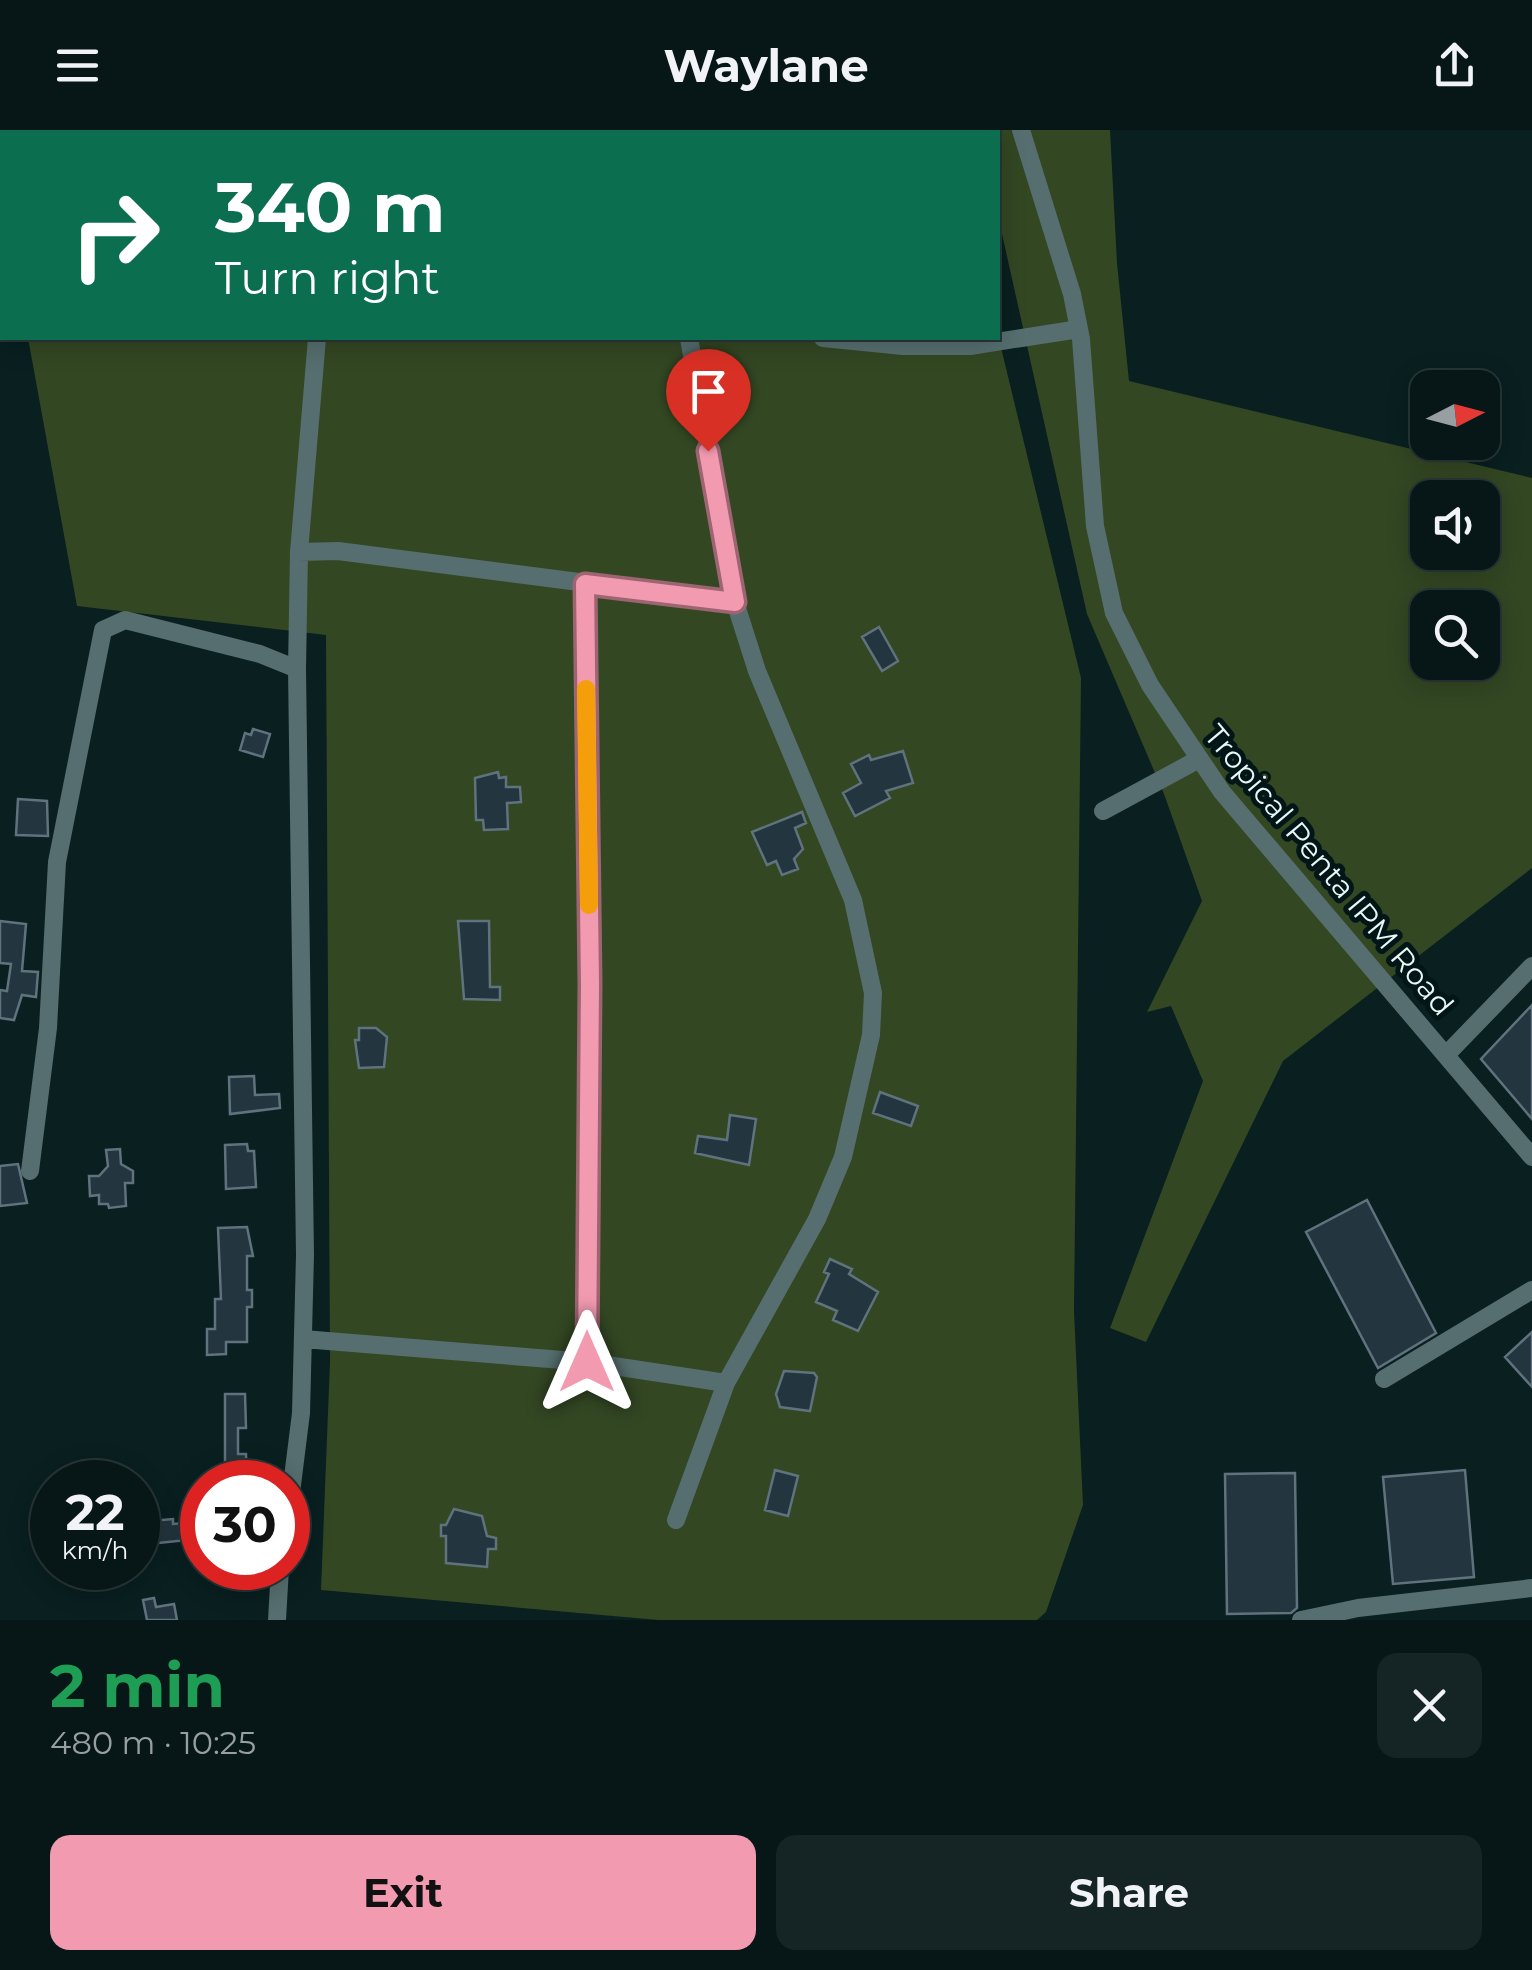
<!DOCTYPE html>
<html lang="en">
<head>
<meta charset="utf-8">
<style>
  body { margin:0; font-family:Montserrat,sans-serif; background:#152425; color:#f1f3f6; height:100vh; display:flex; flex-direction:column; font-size:38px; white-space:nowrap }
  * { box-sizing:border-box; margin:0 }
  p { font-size:32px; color:#989fa2 }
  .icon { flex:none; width:55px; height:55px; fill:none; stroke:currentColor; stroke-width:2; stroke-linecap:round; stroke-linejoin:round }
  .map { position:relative; height:1490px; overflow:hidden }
  .drawer { display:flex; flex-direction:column; background:#071718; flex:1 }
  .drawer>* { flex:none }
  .banner { position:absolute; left:0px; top:0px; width:1000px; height:210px; box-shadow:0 5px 25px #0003,0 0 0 2px #283637; background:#0b6e4f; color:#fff; overflow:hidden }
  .needle { width:65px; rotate:84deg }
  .tools { position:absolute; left:1410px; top:240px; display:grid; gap:20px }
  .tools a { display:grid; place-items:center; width:90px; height:90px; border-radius:20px; background:#071718; box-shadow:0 5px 25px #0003,0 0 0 2px #283637; font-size:50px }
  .speed { position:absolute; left:30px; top:1330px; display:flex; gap:20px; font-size:50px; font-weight:700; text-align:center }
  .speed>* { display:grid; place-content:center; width:130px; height:130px; border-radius:50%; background:#071718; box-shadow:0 5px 25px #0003,0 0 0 2px #283637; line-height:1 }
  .speed small { font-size:25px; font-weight:400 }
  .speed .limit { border:15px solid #d22; background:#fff; color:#111 }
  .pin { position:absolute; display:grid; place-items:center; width:85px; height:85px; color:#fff; margin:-102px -42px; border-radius:50% 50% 50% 0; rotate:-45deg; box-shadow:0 0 10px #0007 }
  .pin .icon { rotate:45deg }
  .me { position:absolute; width:110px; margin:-55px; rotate:0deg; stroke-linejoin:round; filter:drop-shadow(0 0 8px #0008) }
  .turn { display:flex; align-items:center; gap:35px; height:210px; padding:0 50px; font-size:45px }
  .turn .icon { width:130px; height:130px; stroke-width:2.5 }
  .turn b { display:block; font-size:70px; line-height:85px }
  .round { display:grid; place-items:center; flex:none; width:105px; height:105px; border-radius:20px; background:#152425 }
  .head { display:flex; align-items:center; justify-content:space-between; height:170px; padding:0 50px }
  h1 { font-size:60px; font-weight:700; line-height:75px; color:#1e9e55 }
  .primary-button { display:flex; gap:20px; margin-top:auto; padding:20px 50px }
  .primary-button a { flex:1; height:115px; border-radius:20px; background:#f29ab0; color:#111; font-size:40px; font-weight:700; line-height:115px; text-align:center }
  .primary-button a+a { background:#152425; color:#f1f3f6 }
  header { display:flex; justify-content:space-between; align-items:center; height:130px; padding:0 50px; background:#071718; font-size:45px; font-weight:700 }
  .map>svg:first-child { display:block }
</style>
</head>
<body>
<header><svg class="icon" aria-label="menu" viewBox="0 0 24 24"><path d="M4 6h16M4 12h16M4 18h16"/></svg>Waylane<svg class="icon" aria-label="share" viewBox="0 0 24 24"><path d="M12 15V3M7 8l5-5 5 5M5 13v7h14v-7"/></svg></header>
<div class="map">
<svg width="1532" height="1490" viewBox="0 0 1532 1490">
  <rect width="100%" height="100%" fill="#091f20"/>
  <path fill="#334723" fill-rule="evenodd" d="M157 0H947L948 2H151Z
    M978 0H1110L1117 133 1129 251 1532 348V738L1283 931 1146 1212 1110 1198 1203 951 1171 876 1147 882 1202 771 1164 664 1087 484 998 86V2ZM1428 368H1482V422H1428ZM1428 478H1482V532H1428Z
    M998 205 1081 548 1074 1181 1083 1375 1046 1482 1037 1490H658L321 1460 330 1231 326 505 77 476 28 208Z"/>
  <path fill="#23353e" stroke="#5f727d" stroke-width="2.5" d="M879 497 898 531 882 541 862 507Z
    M253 599 270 604 263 627 240 620 245 603 251 605Z
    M903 621 913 653 886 661 890 668 855 686 843 663 861 653 851 634 869 625 871 630Z
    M498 642 499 648 506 647V657H520L521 672 507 673 508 699 484 700 483 690H476L475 648Z
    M18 669 47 671 48 706 16 705Z
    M802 682 806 693 795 698 803 719 794 729 798 739 782 745 776 731 767 735 752 702Z
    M0 791 26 794 22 841 38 842 36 867 22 865 14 890 0 888V860L7 861 11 834 0 833Z
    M458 791H489L490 857H500V870L464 869Z
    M1532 875V989L1481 929Z
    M359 898H376L387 907 384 937 359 938 355 910H359Z
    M254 946 255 965 279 964 280 978 230 984 229 947Z
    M880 962 918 976 911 996 873 983Z
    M730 985 756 989 749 1035 695 1023 698 1006 727 1010Z
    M247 1014 248 1021H254L256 1057 226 1059 225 1015Z
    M120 1019 121 1034 133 1041V1053H125L126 1076 109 1078 108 1074H99V1065L90 1066 89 1046H99L108 1036 106 1020Z
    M18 1034 27 1073 0 1076V1036Z
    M1367 1070 1436 1203 1378 1238 1306 1102Z
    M247 1097 253 1126H247V1160H252V1177H247V1212H226V1224L207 1225V1199H215V1169H221L218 1098Z
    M830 1129 852 1139 849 1144 878 1162 858 1201 833 1190 837 1181 816 1172 829 1144 824 1142Z
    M1532 1202V1257L1505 1227Z
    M784 1241 814 1243 817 1247 810 1281 780 1277 776 1264Z
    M225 1264H245L246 1298H238V1324H246L247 1352H225Z
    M775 1340 798 1346 788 1386 765 1380Z
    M1465 1340 1474 1447 1393 1454 1383 1347Z
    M1295 1343 1297 1478 1291 1483 1227 1484 1225 1344Z
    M454 1379 482 1386 487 1406 496 1408V1419H488L487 1437 446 1433V1406H441V1395H446Z
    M173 1389V1394L186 1393 188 1410 138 1415V1392Z
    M154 1468 156 1477 174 1474 177 1490H147L143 1470Z"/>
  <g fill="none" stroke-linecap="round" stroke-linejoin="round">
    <path stroke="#566e6f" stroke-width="18" d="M1021 0 1072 164 1081 209 1095 396 1114 483 1150 555 1222 662 1532 1027
      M689 208 735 472
      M823 208 903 216H970L1079 199
      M299 422 317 208
      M585 455 590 854 587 1232
      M297 539 299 422 338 421 735 472 757 541 853 770 873 863 871 905 843 1027 817 1089 726 1253 676 1390
      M1103 681 1199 629
      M1446 925 1532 836
      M30 1041 48 898 57 732 103 500 125 490 260 524 297 539 305 1125 301 1283 288 1387
      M303 1209 587 1232 726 1253
      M1384 1249 1532 1160
      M277 1490 280 1438
      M1301 1490 1358 1478 1532 1458"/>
  </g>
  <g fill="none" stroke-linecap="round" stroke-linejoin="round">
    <defs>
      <path id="route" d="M587 1232 590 854 585 454 735 472 708 321"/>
    </defs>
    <use href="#route" stroke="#9d6472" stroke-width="25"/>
    <use href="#route" stroke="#f29ab0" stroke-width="18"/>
    <path stroke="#f59e0b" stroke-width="18" d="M586 559 589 775"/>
  </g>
  <g text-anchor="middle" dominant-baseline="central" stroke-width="10" stroke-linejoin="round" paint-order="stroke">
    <g font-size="30" fill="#eaf7f7" stroke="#021617">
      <text transform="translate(1329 740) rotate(50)">Tropical Penta IPM Road</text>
    </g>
  </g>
</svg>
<div class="tools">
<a><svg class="needle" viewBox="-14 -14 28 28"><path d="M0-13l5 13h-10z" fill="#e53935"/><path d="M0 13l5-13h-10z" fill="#989fa2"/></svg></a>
<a><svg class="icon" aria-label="sound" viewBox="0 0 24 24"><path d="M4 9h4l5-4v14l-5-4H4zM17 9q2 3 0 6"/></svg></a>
<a><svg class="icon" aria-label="search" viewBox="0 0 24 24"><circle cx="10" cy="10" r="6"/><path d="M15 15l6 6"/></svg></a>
</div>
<div class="speed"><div>22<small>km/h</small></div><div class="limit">30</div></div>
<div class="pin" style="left:708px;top:321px;background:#d93025"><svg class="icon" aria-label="arrive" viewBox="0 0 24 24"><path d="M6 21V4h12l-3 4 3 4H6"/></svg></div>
<svg class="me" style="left:587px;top:1232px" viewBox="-20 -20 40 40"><path d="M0-17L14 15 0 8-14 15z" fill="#f29ab0" stroke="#fff" stroke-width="4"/></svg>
<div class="banner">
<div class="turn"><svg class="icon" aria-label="right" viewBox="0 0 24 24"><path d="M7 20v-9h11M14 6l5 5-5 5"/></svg><div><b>340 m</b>Turn right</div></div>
</div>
</div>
<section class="drawer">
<div class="head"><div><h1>2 min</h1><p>480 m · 10:25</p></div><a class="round"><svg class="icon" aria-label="close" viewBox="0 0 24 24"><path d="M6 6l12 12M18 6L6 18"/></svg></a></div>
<div class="primary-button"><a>Exit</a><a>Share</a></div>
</section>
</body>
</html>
